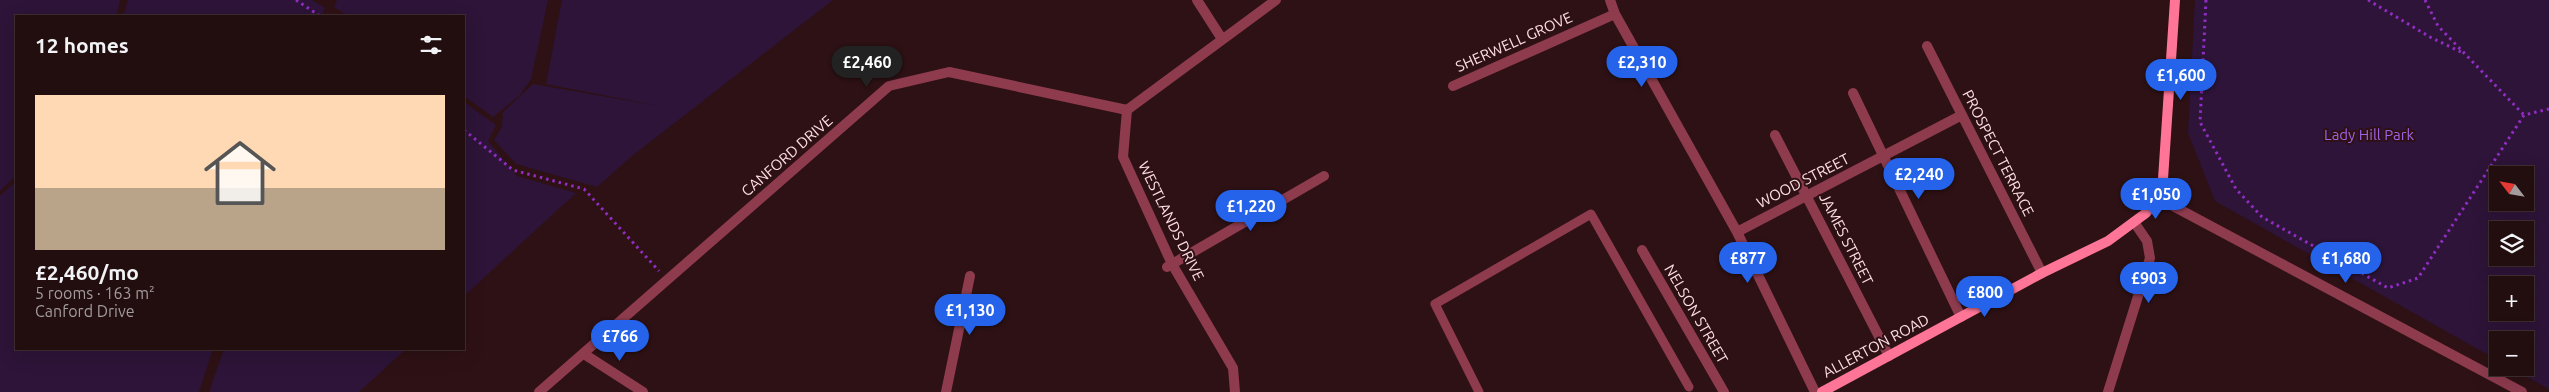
<!DOCTYPE html>
<html lang="en">
<head>
<meta charset="utf-8">
<style>
  :root { --surface:#220d0f; --page:#2e1b1d; --text:#f1f3f6; --muted:#a29c9e; --line:#3f2d2f; --accent:#2563eb }
  body { margin:0; font-family:Ubuntu,sans-serif; background:var(--page); color:var(--text); height:100vh; display:flex; flex-direction:column; font-size:19px; white-space:nowrap }
  * { box-sizing:border-box; margin:0 }
  p { font-size:16px; color:var(--muted) }
  .icon { flex:none; width:28px; height:28px; fill:none; stroke:currentColor; stroke-width:2; stroke-linecap:round; stroke-linejoin:round }
  .map { position:relative; flex:1; overflow:hidden }
  .sheet { position:absolute; left:15px; top:15px; width:450px; height:335px; display:flex; flex-direction:column; background:var(--surface); border-radius:0px; box-shadow:0 5px 20px #0002,0 0 0 1px var(--line) }
  .sheet>* { flex:none }
  .needle { width:32px; rotate:301deg }
  .buttons { position:absolute; left:2489px; top:166px; display:grid; gap:10px }
  .buttons a { display:grid; place-items:center; width:45px; height:45px; border-radius:0px; background:var(--surface); box-shadow:0 5px 20px #0002,0 0 0 1px var(--line); font-size:25px }
  .price { position:absolute; translate:-50% -42px; padding:0 11px; border-radius:18px; background:var(--accent); color:#fff; font-size:16px; line-height:32px; filter:drop-shadow(0 1px 2px #0008) }
  .price::after { content:''; position:absolute; left:50%; top:30px; width:15px; height:11px; margin-left:-8px; background:inherit; clip-path:polygon(0 0,100% 0,50% 100%) }
  .price.on { background:#222; color:#fff }
  ul { padding:0; list-style:none }
  li { display:grid; align-content:center; gap:10px; height:265px; padding:0 20px }
  li+li { border-top:1px solid var(--line) }
  li span { display:grid; place-items:center; height:155px; border-radius:0px; color:#555 }
  li>.icon { margin-inline-start:auto }
  span .icon { width:90px; height:90px; fill:#fffc; stroke-width:1 }
  li b { font-size:21px }
  h2 { display:flex; justify-content:space-between; align-items:center; height:60px; padding:0 20px; font-size:21px }
  .map>svg:first-child { display:block }
  .green { fill:#2d1438; fill-rule:evenodd }
  .lines { fill:none; stroke-linecap:round; stroke-linejoin:round }
  .path { stroke:#912dc4; stroke-width:3; stroke-dasharray:2.5 4; stroke-linecap:butt }
  .lane { stroke:#8e3b4e; stroke-width:9 }
  .street { stroke:#8e3b4e; stroke-width:10 }
  .secondary { stroke:#ff7597; stroke-width:10 }
  .labels { text-anchor:middle; stroke-width:4; stroke-linejoin:round; paint-order:stroke }
  .street-label { font-size:15px; fill:#ffdee3; stroke:#2e1114 }
  .park-label { font-size:15px; fill:#a163e5; stroke:#2e1114 }
</style>
</head>
<body>
<div class="map">
<svg width="2549" height="392" viewBox="0 0 2549 392">
  <rect width="100%" height="100%" fill="#2e1114"/>
  <path class="green" d="M0 0H120L117 16H16V176L0 191Z
    M128 0H312L325 8 322 16H123Z
    M337 0H548L531 79 520 95 493 117 464 96V16H348L334 7Z
    M562 0H833L632 156 597 187 516 164 494 140 502 127 503 112 533 84 659 106 546 84Z
    M2195 0H2549V389L2511 368H2525V340H2498L2497 360 2215 201 2188 133ZM2498 175H2525V202H2498ZM2498 230H2525V258H2498ZM2498 285H2525V312H2498Z
    M464 102 496 125 488 141 517 176 576 193 464 296Z
    M16 181V349H213L199 392H0V196Z
    M224 349H406L359 392H209Z"/>
  <g class="lines">
    <path class="path" d="M296 0 320 16
      M2206 0 2200 122 2236 189 2262 217 2388 288 2418 278 2524 115 2549 109
      M2368 0 2430 37 2463 53
      M2425 0 2438 26 2524 115
      M464 130 513 170 584 189 659 271"/>
    <path class="lane" d="M1479 392 1435 304 1591 214 1689 387"/>
    <path class="street" d="M1197 0 1222 39
      M1610 0 1615 14 1737 232 1815 392
      M1927 46 2042 273
      M1453 86 1615 14
      M1853 93 1961 317
      M1127 110 1123 157 1172 264 1233 368 1235 392
      M1775 135 1889 356
      M2158 198 2522 392
      M1737 232 1962 115
      M1642 250 1724 392
      M1167 267 1324 176
      M584 354 643 392
      M539 392 889 86 949 72 1127 110 1276 0
      M946 392 970 276
      M2108 392 2150 258 2147 241 2134 222"/>
    <path class="secondary" d="M1822 392 2042 273 2108 241 2146 213 2158 198 2163 179 2175 0"/>
  </g>
  <g class="labels">
    <g class="street-label">
      <text transform="translate(1514 42) rotate(-24)" y="5">SHERWELL GROVE</text>
      <text transform="translate(1998 153) rotate(63)" y="5">PROSPECT TERRACE</text>
      <text transform="translate(787 156) rotate(-41)" y="5">CANFORD DRIVE</text>
      <text transform="translate(1803 181) rotate(-27)" y="5">WOOD STREET</text>
      <text transform="translate(1171 221) rotate(64)" y="5">WESTLANDS DRIVE</text>
      <text transform="translate(1846 239) rotate(63)" y="5">JAMES STREET</text>
      <text transform="translate(1696 314) rotate(60)" y="5">NELSON STREET</text>
      <text transform="translate(1876 346) rotate(-28)" y="5">ALLERTON ROAD</text>
    </g>
    <g class="park-label">
      <text x="2369" y="140">Lady Hill Park</text>
    </g>
  </g>
</svg>
<div class="buttons">
<a><svg class="needle" viewBox="-14 -14 28 28"><path d="M0-13l5 13h-10z" fill="#e53935"/><path d="M0 13l5-13h-10z" fill="#a29c9e"/></svg></a>
<a><svg class="icon" aria-label="layers" viewBox="0 0 24 24"><path d="M12 4l9 5-9 5-9-5zM3 14l9 5 9-5"/></svg></a>
<a>+</a>
<a>−</a>
</div>
<b class="price on" style="left:867px;top:88px">£2,460</b>
<b class="price" style="left:1642px;top:88px">£2,310</b>
<b class="price" style="left:2181px;top:101px">£1,600</b>
<b class="price" style="left:1919px;top:200px">£2,240</b>
<b class="price" style="left:2156px;top:220px">£1,050</b>
<b class="price" style="left:1251px;top:232px">£1,220</b>
<b class="price" style="left:1748px;top:284px">£877</b>
<b class="price" style="left:2346px;top:284px">£1,680</b>
<b class="price" style="left:2149px;top:304px">£903</b>
<b class="price" style="left:1985px;top:318px">£800</b>
<b class="price" style="left:970px;top:336px">£1,130</b>
<b class="price" style="left:620px;top:362px">£766</b>
<section class="sheet">
<h2>12 homes<svg class="icon" aria-label="filters" viewBox="0 0 24 24"><path d="M4 7h16M4 17h16"/><circle cx="9" cy="7" r="2"/><circle cx="15" cy="17" r="2"/></svg></h2>
<ul>
<li><span style="background:linear-gradient(#ffd9b3 60%,#b9a48a 0)"><svg class="icon" aria-label="home" viewBox="0 0 24 24"><path d="M3 11l9-7 9 7M6 9v11h12V9"/></svg></span><div><b>£2,460/mo</b><p>5 rooms · 163 m²</p><p>Canford Drive</p></div></li>
</ul>
</section>
</div>
</body>
</html>
